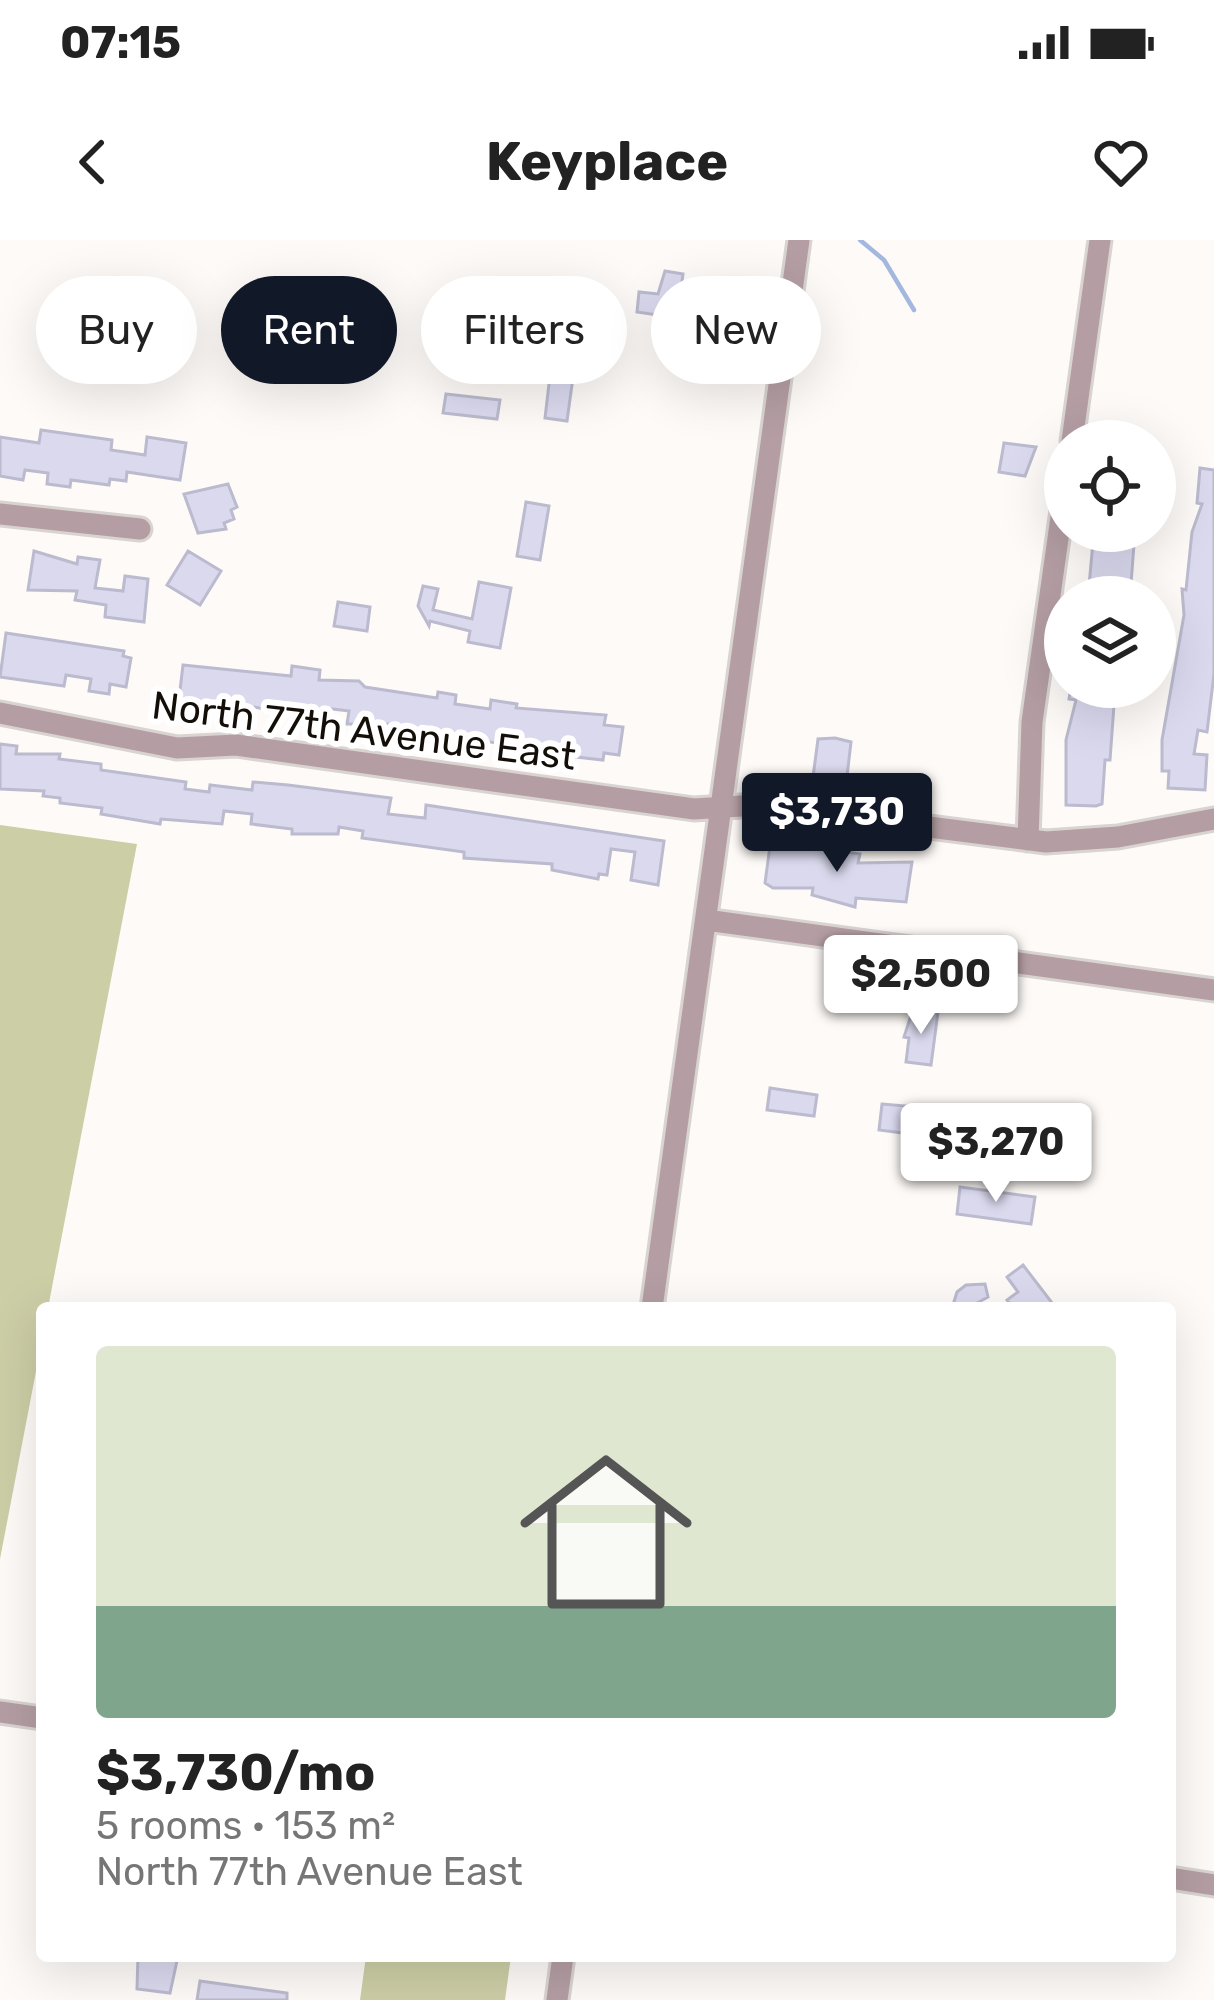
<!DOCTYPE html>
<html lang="en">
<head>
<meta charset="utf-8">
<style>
  :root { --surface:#fff; --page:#f6f6f6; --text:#222; --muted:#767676; --accent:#111827 }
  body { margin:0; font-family:Rubik,sans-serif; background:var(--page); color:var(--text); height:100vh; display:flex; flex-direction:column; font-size:45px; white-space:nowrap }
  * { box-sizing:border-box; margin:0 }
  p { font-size:39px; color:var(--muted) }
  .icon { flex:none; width:66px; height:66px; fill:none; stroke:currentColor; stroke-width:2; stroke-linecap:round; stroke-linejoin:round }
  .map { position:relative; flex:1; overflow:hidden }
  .drawer { position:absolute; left:36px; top:1062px; width:1140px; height:660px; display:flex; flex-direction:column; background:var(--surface); border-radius:12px; box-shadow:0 12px 48px #0002 }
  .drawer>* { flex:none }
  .hud { position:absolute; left:36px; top:36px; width:1143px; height:108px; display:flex; gap:24px }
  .tools { position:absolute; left:1044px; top:180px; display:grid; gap:24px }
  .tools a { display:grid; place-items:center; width:132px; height:132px; border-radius:50%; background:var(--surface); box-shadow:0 12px 48px #0002; font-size:60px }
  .price { position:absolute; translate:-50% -102px; padding:0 27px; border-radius:12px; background:#fff; color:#222; font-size:39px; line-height:78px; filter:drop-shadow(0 3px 6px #0008) }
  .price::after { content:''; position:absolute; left:50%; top:72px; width:36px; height:27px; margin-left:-18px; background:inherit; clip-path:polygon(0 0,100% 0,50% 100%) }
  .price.selected { background:var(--accent); color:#fff }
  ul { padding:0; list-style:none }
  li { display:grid; align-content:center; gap:24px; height:636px; padding:0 60px }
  li span { display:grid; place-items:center; height:372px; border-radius:12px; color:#555 }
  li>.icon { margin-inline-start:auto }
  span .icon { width:216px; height:216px; fill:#fffc; stroke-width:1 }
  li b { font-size:51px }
  .chip { padding:0 42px; border-radius:54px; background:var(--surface); box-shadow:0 12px 48px #0002; font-size:42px; line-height:108px }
  .chip.selected { background:var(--accent); color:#fff }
  .status { display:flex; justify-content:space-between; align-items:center; height:84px; padding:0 60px; background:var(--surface); direction:ltr }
  .status svg { height:33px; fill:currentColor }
  header { display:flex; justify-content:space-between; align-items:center; height:156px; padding:0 60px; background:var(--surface); font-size:54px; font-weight:700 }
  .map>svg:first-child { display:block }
  .green { fill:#cccea6 }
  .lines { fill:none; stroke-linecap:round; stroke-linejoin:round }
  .stream { stroke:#a4b8df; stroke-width:4.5 }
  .building { fill:#dad9ee; stroke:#bbbace; stroke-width:3 }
  .minor-casing { stroke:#d9d4d1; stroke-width:27 }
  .minor { stroke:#b49ea4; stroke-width:21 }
  .labels { text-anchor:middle; stroke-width:12; stroke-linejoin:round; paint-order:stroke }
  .street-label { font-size:39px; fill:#140e09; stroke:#fff }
</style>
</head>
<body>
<div class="status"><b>07:15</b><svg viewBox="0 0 49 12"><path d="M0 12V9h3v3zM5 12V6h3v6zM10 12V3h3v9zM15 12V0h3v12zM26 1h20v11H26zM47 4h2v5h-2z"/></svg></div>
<header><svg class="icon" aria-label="back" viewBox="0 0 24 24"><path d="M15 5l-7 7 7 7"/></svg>Keyplace<svg class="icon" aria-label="heart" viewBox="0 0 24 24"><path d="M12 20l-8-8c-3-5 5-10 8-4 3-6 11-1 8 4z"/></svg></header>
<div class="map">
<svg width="1214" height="1760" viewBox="0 0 1214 1760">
  <rect width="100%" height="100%" fill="#fefaf7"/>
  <path class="green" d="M0 585 137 604 48 1068H42V1100L0 1319Z
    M366 1716H511L505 1760H360Z"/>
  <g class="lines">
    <path class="stream" d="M860 0 884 20 914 70"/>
  </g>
  <path class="building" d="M665 31 683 34 675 93 656 90 658 75 637 72 639 52 658 54Z
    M551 127 574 130 567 181 545 178Z
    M446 154 500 160 497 179 443 173Z
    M41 190 112 200 111 210 145 215 147 197 186 203 180 240 127 232 126 241 110 239 109 245 71 240 70 247 47 244 48 233 25 230 23 240 0 236V197L39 203Z
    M1004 203 1036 207 1025 236 999 232Z
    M1200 228 1214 230V434L1207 492 1198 490 1194 514 1207 515 1205 550 1168 548 1169 531H1162V500L1184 375 1182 349 1186 350 1192 292 1202 264 1197 263Z
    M228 244 237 267 231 270 234 279 224 283 226 289 198 293 184 254Z
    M526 262 549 266 540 320 517 316Z
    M1094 291H1135L1130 357H1088Z
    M34 311 77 324 78 317 100 320 95 348 123 351 125 336 148 339 144 382 105 377 106 365 75 360 77 351 28 350Z
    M188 311 221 331 200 365 167 345Z
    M479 342 511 348 500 408 468 402 470 391 430 381 429 386 418 366 423 346 438 349 433 370 472 379Z
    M338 362 370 367 367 391 334 386Z
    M6 393 124 411 123 416 131 418 126 447 110 444 109 454 89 451 91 439 66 435 64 446 0 437Z
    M183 425 291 436 292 426 320 430 319 440 359 441 365 447 437 458 438 452 456 455 455 464 490 469 491 460 517 464 516 468 606 475 604 485 623 487 619 515 604 513 603 520 549 514 452 494 451 500 396 491 397 484H347L349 471 324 468 322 480 254 467H178Z
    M1071 447 1115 451 1110 520H1105L1102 564 1096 566 1066 565V500L1076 460 1069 459Z
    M835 498 851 502 846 545 813 537 818 499Z
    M0 504 17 506 16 514H60L59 519 101 524V530L186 542 185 549 209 552 210 545 252 550 253 542 288 545 391 558 388 574 425 578 426 565 664 601 658 645 631 640 635 612 611 609 607 635 599 634 598 639 552 630V624L464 618V612L362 598 363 591 339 587 338 594H292V589L251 584 252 574 224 571 222 584 161 579 160 584 101 574 102 568 60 563V558L43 556 44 551 0 549Z
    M782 603 860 614 858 623 912 622 906 662 856 658 855 667 812 655 813 648H773L765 643 770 606 781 608Z
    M913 769 938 772 931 825 906 822 909 798 904 797Z
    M770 848 817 855 814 876 767 870Z
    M882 864 906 866 903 893 879 890Z
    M960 947 1035 957 1031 984 957 974Z
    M1023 1025 1056 1068H1013L1007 1060 1018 1052 1007 1037Z
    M985 1044 988 1057 968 1068H952L957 1052 966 1045Z
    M138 1716H178L170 1753 137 1749Z
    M200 1741 287 1753V1760H197Z"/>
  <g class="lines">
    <defs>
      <path id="minor" d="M1072 201 1100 0
        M0 274 140 289
        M0 473 177 508 236 505 694 569 757 565 1046 602 1118 597 1214 579
        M1028 600 1032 482 1065 249
        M706 680 1214 750
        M652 1068 799 0
        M0 1472 42 1478
        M1170 1638 1214 1645
        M557 1760 563 1716"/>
    </defs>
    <use href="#minor" class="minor-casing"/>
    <use href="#minor" class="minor"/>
  </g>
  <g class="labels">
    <g class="street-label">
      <text transform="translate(364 490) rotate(7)" y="14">North 77th Avenue East</text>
    </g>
  </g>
</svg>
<div class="tools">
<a><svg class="icon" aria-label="locate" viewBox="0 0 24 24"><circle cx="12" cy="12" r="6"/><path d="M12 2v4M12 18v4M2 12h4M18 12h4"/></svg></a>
<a><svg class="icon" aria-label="layers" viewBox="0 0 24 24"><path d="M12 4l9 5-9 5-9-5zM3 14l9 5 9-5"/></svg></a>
</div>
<b class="price selected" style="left:837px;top:635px">$3,730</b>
<b class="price" style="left:921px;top:797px">$2,500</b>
<b class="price" style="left:996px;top:965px">$3,270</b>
<div class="hud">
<a class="chip">Buy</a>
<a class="chip selected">Rent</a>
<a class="chip">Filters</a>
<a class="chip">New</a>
</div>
<section class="drawer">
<ul>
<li><span style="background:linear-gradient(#dfe7d0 70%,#7fa58c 0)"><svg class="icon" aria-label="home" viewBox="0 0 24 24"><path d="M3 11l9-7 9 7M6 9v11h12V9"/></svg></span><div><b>$3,730/mo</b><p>5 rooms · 153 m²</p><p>North 77th Avenue East</p></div></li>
</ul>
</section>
</div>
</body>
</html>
